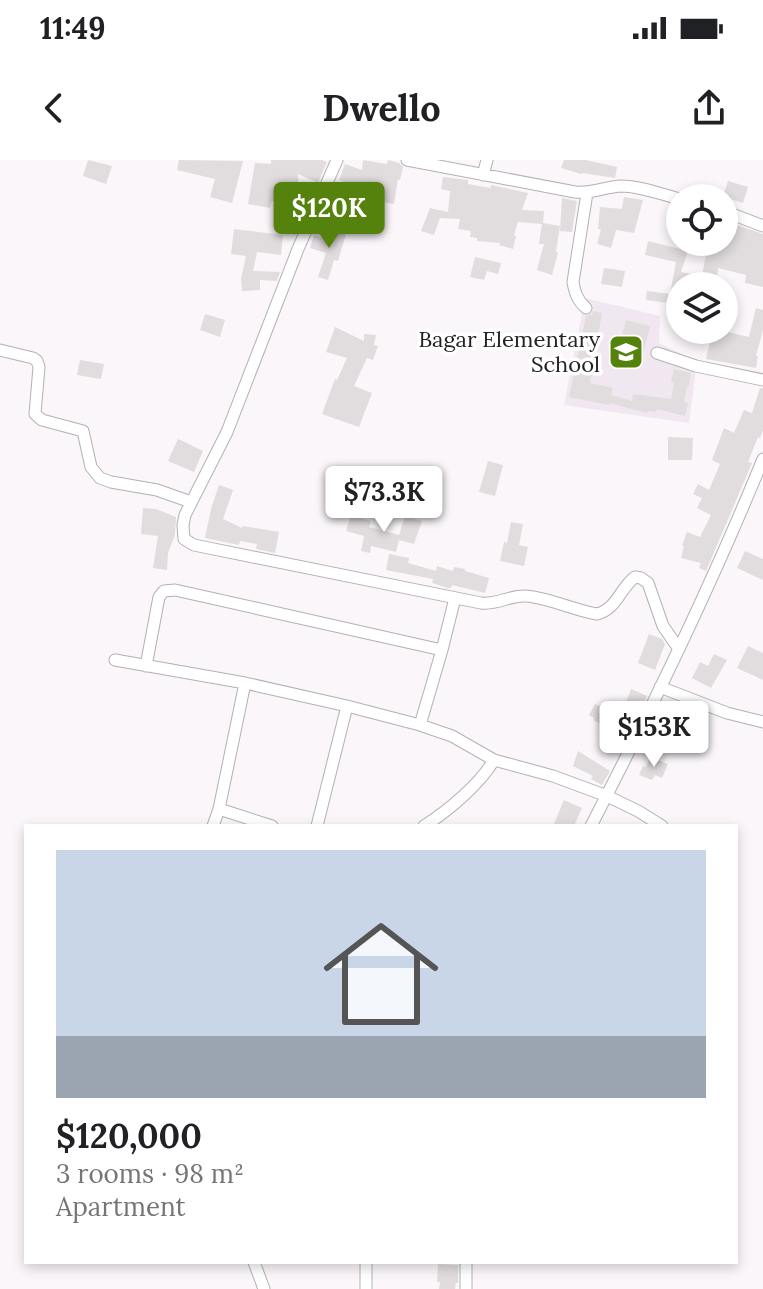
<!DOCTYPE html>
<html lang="en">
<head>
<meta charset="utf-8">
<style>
  :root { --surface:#fff; --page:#f6f6f6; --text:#202124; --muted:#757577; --line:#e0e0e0; --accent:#55820c }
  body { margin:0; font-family:Lora,serif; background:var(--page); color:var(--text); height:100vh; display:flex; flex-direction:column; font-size:30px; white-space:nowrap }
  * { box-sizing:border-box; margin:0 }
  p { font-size:26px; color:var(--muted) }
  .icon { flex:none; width:44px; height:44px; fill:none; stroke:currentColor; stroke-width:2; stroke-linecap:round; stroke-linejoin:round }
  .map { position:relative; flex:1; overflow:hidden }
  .side { position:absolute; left:24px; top:664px; width:714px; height:440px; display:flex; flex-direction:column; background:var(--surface); border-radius:0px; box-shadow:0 4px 12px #0003 }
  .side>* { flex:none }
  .controls { position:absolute; left:666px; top:24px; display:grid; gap:16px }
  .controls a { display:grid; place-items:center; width:72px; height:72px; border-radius:50%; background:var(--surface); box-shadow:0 4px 12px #0003; font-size:40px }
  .price { position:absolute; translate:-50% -68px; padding:0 18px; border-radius:8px; background:#fff; color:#222; font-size:26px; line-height:52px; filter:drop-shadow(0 2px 4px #0008) }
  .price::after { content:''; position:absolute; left:50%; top:48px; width:24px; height:18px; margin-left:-12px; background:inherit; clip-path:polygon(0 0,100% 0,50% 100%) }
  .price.current { background:var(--accent); color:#fff }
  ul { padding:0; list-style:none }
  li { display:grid; align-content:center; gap:16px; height:424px; padding:0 32px }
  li+li { border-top:2px solid var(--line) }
  li span { display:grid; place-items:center; height:248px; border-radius:0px; color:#555 }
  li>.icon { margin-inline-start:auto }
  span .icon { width:144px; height:144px; fill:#fffc; stroke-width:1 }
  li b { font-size:34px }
  .status { display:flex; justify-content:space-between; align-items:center; height:56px; padding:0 40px; background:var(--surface); direction:ltr }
  .status svg { height:22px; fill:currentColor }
  header { display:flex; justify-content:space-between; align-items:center; height:104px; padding:0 32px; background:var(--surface); font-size:36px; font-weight:800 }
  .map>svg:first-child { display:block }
  .built { fill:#f0e7f1 }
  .building { fill:#e1dcdd }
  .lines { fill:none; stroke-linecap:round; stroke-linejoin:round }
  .minor-casing { stroke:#b3b0b4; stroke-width:13 }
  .minor { stroke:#fff; stroke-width:11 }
  .labels { text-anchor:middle; stroke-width:7; stroke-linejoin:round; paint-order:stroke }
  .poi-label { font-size:22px; fill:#232123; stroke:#fff; text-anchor:end }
</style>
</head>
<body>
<div class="status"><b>11:49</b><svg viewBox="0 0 49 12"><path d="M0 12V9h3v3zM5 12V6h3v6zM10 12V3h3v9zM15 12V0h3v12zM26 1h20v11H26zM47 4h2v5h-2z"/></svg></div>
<header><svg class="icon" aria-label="back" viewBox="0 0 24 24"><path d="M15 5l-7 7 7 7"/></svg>Dwello<svg class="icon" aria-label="share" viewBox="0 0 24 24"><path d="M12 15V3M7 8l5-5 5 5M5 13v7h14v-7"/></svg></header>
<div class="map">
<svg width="763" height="1129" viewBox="0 0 763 1129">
  <rect width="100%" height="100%" fill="#faf6fa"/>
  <path class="built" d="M585 138 660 156 659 183 697 201 689 263 564 245Z"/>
  <path class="building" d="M88 0 112 6 106 24 83 16Z
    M179 0 243 1 232 43 210 37 215 19 177 10Z
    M271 0H321L327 2 318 23 298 14 299 32 311 38 305 51 296 46V48L272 41 270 48 248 44 255 3 271 4Z
    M363 0 387 4 388 0 399 3 403 7 400 20 398 19 394 44 376 41 378 26 355 23 354 26 339 20 345 4 362 10Z
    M564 0H586L617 7 615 18 582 13 581 14 561 8Z
    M443 17 468 20V24L491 28V25L528 33 522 50 544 51 543 63 560 66 556 92 558 93 552 115 537 110 544 84H539L542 64 518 62 514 75 516 76 513 89 499 85 500 83 477 81V78L470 77 471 71 458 69 460 59 440 58 434 75 421 71 430 48 448 52 450 31 441 29Z
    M728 21 748 27 743 43 723 37Z
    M624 37 643 40 634 73 616 70 611 88 597 84 601 69H598L600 47 622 49Z
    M562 38 577 41 572 72 560 71Z
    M725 61 763 74V127L745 123 746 115 718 108 716 126H680V150L667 148 668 143 646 140 647 131 670 134 676 102 645 95 648 81 688 91 681 112 702 116 706 93 676 84V82H724Z
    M328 68 346 74 338 101 334 100 328 120 318 117 326 93 310 88 314 75 325 79Z
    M234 69 283 75 281 95 257 92 253 111 280 112 277 121 260 120V130L242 131 241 119 246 96 231 94Z
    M475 97 501 103 498 114 487 111 484 120 470 117Z
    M604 108 625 111 622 127 601 124Z
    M756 148 763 150V170L756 196H758L756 208 706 199 711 178 690 175V170H719L749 177Z
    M594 151 602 153 590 223 613 228 611 235 632 241 633 234 671 239 674 223 671 222 674 209 691 213 689 226H687L684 242 688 243 685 256 657 249 656 252 648 251 647 253 610 243 609 245 569 237 586 156 592 154Z
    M205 154 225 160 220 177 200 170Z
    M626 160 650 166 641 202 616 198Z
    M335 167 364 181V174L376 175 374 185 378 186 373 200 367 198 354 226 372 233 359 267 322 254 335 219 337 220 347 198 326 192Z
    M80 200 104 204 101 219 77 215Z
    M760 228H763V270L760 278 758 277 748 302 752 303 706 411 699 408 701 403 681 398 684 386H682L687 372 700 377 711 355 697 348 702 338 693 334 698 324 709 330 720 304 712 300 724 268 734 273 744 250 752 253Z
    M668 277 693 278 692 300H668Z
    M178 279 203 291 194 312 168 301Z
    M488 301 503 305 495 336 479 332Z
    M219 325 233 330 223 359 242 368 243 366 279 372 275 393 256 389 257 384 240 381 239 385 205 378 211 349Z
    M143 348 156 349 176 357 175 375 168 393 167 410 153 408 158 376 141 374Z
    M351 355 371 361 369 367 399 375 405 356 422 361 414 384 399 380 396 392 371 386 370 393 361 391 364 376 346 371Z
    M511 362 523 364 519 385 528 387 524 406 500 401 504 382 507 383Z
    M745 391 763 399V420L737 408Z
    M389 394 409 398 408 403 436 411 437 406 453 411 454 407 465 409V411L489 418 485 433 452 425 451 428H448L432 423 433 419 386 410Z
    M649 474 662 479 665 484 655 510 638 503Z
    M748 486 763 493V520L737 508Z
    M714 494 727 500 711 528 692 518 700 502 708 506Z
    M631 529 647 536 629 572 607 563 606 566 593 560 594 558 589 555 595 544 620 557Z
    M676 546 687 549 679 577 686 581 681 592 678 590 677 592 664 587 676 563 672 561Z
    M578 591 610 611 602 625 591 619 593 616 573 606Z
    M650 597 668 604 662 618 655 615 652 620 639 615 643 606 646 607Z
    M564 640 582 648 574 666H553Z
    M438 1104 458 1105V1123H456L455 1129H439L440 1122H437Z"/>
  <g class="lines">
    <defs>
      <path id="minor" d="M337 0 298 89 227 272 185 355 183 365 184 379 194 385 481 443C497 445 510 435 526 436 550 438 573 450 597 454 617 449 620 428 635 417L641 418 648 423 663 466 679 489
        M407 0 575 32C591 34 605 27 621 26 640 26 661 34 680 39
        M483 15 487 0
        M724 51 763 66
        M586 148C577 140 575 133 573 122L587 33
        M0 190 33 198 37 201 39 207 35 254 42 260 83 271 91 307 100 318 111 322 157 330 191 342
        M657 193 696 206 763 220
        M115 500 245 523 347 546 420 565 452 576 494 600 553 616 607 636 638 651 662 666
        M146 506 159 437 164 431 175 430 442 490
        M660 527 727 553 763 562
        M420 565 442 490 455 438
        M219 649 272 666
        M213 666 219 649 245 523
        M317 666 347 546
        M424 666C448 651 480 624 494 600
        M591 666C653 546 712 424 763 299
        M254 1102 264 1129
        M366 1102V1129
        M466 1102V1129"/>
    </defs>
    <use href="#minor" class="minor-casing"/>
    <use href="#minor" class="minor"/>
  </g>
  <defs>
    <symbol id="school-square" viewBox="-11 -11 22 22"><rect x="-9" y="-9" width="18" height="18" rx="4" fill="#55820c" stroke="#fff"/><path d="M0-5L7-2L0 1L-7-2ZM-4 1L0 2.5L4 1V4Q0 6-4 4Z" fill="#fff"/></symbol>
  </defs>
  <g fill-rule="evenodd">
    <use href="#school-square" x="606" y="172" width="40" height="40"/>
  </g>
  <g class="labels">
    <g class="poi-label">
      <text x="600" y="187">Bagar Elementary<tspan x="600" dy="25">School</tspan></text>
    </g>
  </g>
</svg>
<div class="controls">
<a><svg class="icon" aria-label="locate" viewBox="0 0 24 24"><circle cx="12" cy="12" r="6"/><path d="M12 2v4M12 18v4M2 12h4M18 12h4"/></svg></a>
<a><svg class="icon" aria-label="layers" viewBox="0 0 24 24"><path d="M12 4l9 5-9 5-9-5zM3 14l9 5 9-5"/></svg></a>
</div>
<b class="price current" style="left:329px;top:90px">$120K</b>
<b class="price" style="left:384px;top:374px">$73.3K</b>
<b class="price" style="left:654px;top:609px">$153K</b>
<section class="side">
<ul>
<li><span style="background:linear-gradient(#c9d6e8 75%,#9aa5b1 0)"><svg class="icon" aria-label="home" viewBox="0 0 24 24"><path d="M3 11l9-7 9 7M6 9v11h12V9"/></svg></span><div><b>$120,000</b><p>3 rooms · 98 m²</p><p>Apartment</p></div></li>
</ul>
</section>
</div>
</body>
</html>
